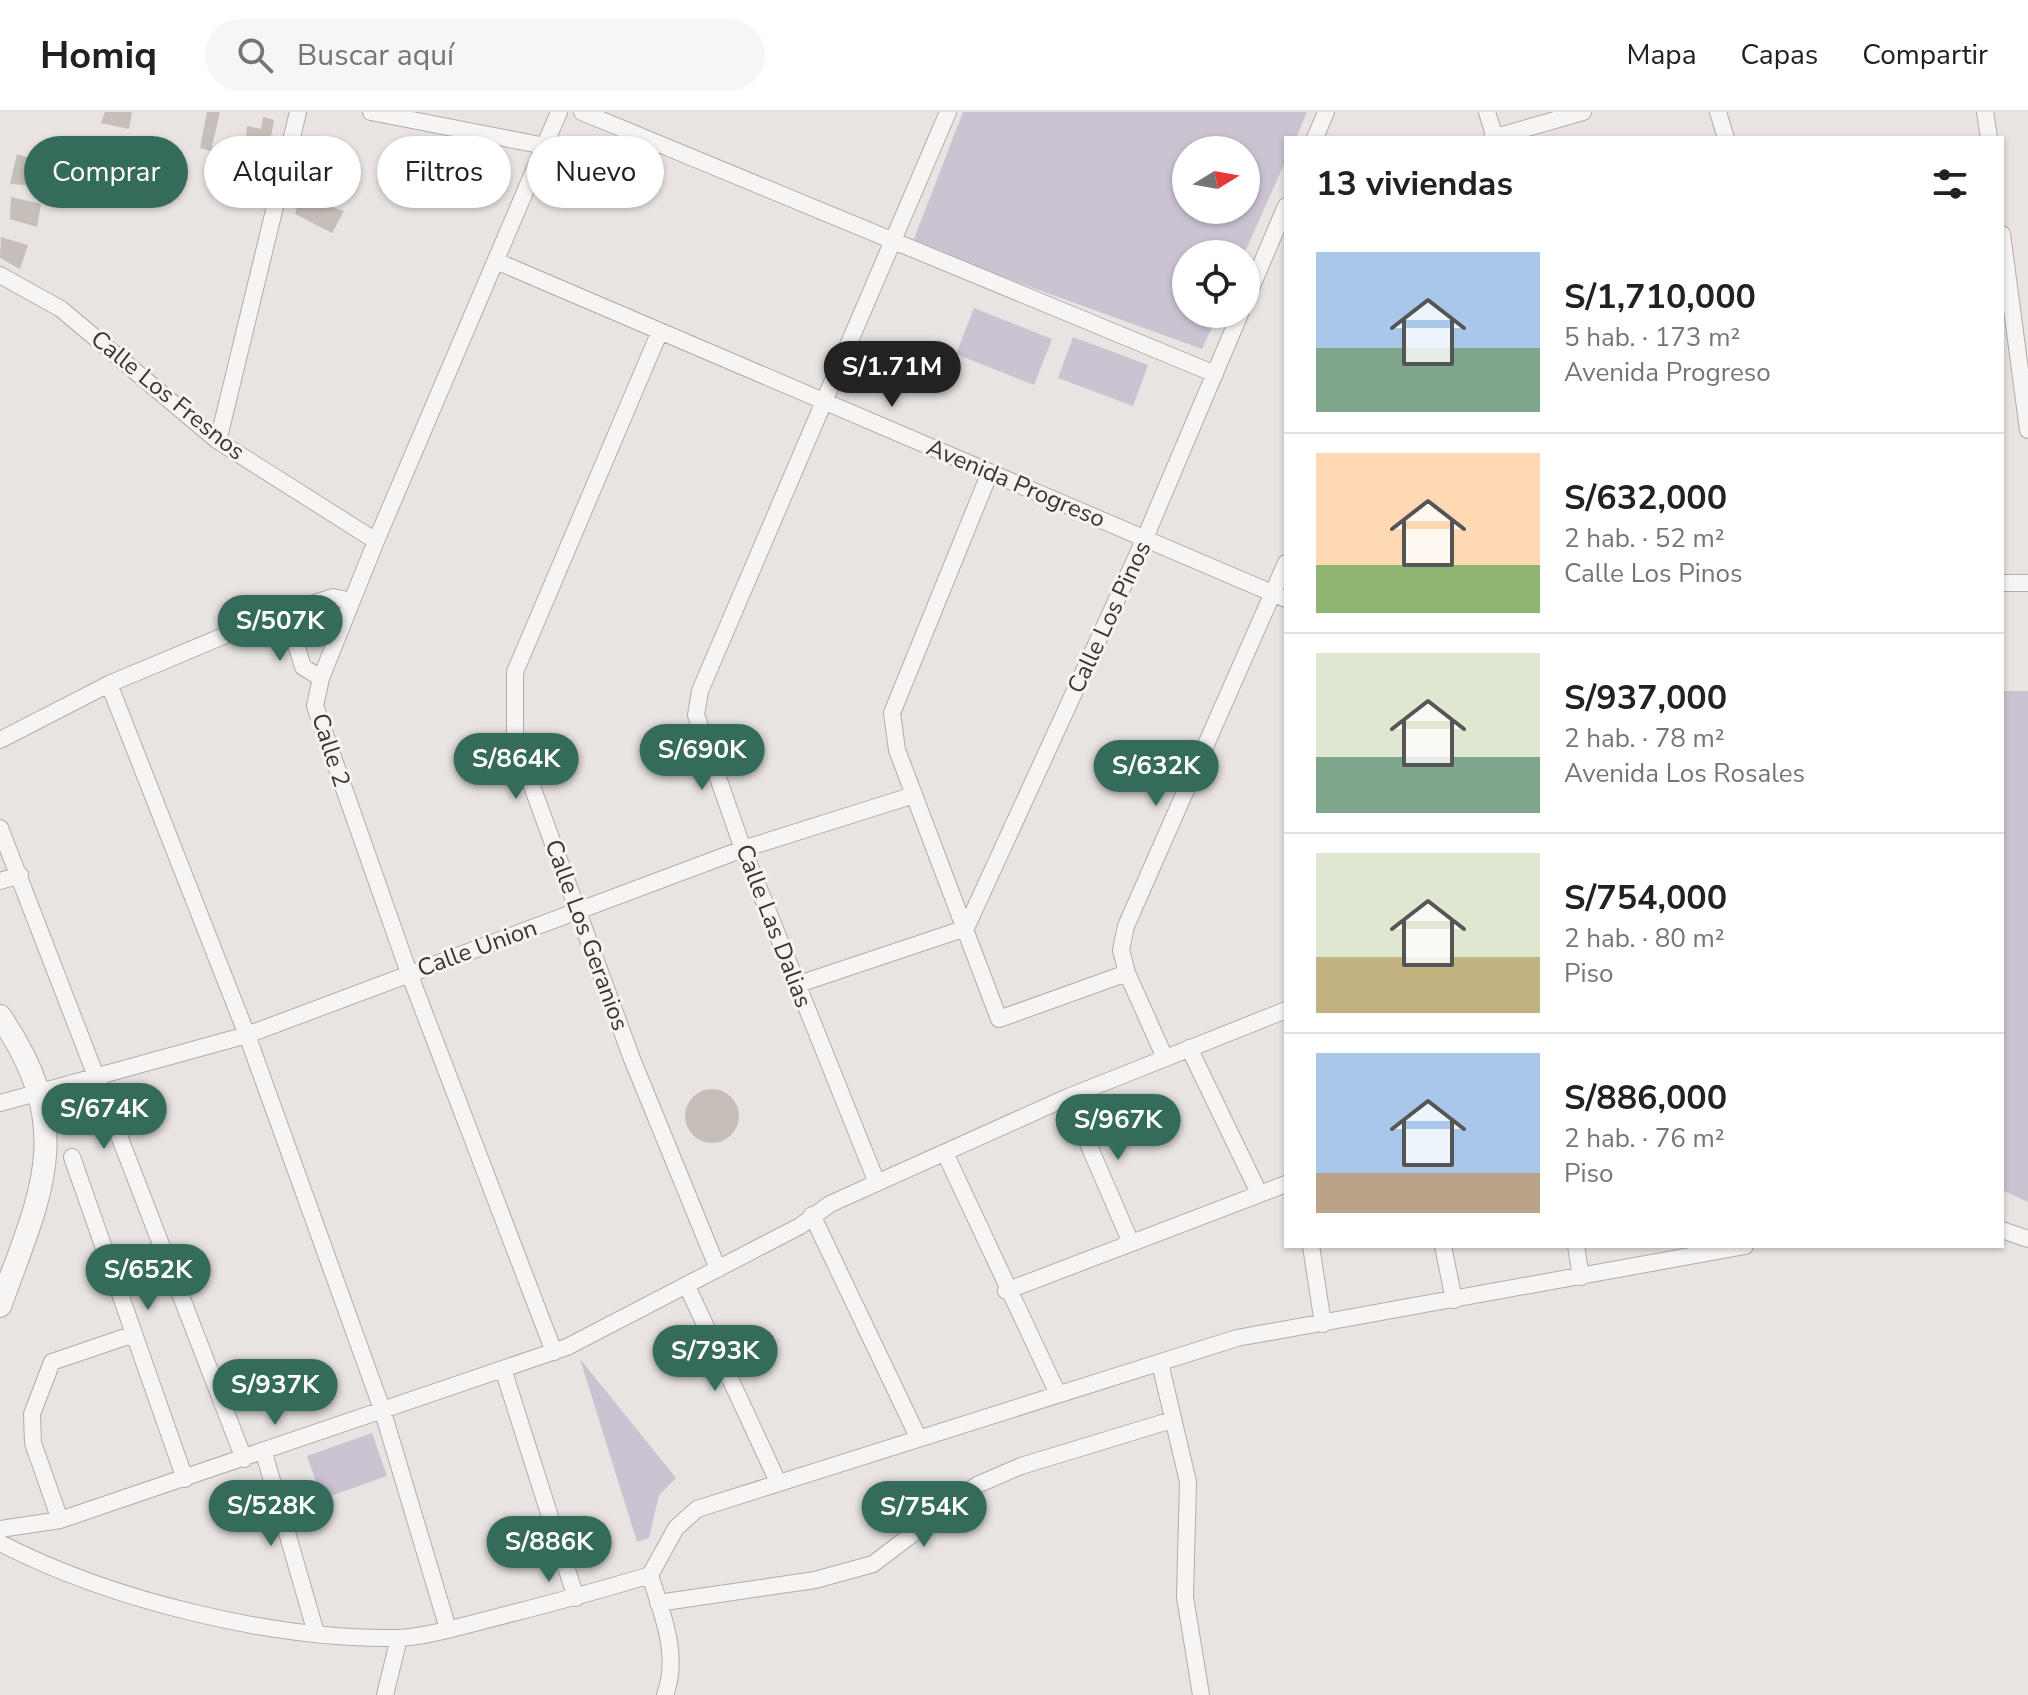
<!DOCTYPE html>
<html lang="es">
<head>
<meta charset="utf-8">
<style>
  :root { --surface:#fff; --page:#f6f6f6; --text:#202124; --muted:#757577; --line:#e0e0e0; --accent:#356b5b }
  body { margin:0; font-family:"Nunito Sans",sans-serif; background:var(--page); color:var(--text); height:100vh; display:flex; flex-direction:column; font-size:30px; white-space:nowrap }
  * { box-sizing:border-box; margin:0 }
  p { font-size:26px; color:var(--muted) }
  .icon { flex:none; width:44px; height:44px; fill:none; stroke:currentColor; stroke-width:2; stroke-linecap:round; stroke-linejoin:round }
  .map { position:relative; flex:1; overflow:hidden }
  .panel { position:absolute; left:1284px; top:24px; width:720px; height:1112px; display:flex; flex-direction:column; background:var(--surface); border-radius:0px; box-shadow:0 2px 6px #0004 }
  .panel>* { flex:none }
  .banner { position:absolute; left:24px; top:24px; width:760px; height:72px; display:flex; gap:16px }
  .needle { width:52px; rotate:79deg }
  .fabs { position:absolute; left:1172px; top:24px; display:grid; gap:16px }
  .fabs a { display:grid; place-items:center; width:88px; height:88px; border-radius:50%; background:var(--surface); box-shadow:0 2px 6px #0004; font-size:40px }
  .price { position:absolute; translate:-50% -68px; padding:0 18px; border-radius:28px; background:var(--accent); color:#fff; font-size:26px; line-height:52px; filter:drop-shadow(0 2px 4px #0008) }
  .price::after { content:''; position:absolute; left:50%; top:48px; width:24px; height:18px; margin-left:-12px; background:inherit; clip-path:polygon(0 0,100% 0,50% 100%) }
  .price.on { background:#222; color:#fff }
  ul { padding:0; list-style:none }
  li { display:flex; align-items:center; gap:24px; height:200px; padding:0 32px }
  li+li { border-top:2px solid var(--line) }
  li span { display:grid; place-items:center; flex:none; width:224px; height:160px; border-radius:0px; color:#555 }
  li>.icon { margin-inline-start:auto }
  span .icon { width:96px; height:96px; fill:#fffc; stroke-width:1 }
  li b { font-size:34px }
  h2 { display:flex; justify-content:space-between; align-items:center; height:96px; padding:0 32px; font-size:34px }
  .chip { padding:0 28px; border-radius:36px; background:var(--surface); box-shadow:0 2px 6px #0004; font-size:28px; line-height:72px }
  .chip.on { background:var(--accent); color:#fff }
  header { display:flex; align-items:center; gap:48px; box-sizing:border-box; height:112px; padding:0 40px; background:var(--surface); border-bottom:2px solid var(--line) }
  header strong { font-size:38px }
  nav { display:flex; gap:44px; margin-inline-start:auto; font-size:28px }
  .search { width:560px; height:72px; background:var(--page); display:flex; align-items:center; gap:20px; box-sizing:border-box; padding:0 28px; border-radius:44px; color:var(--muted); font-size:30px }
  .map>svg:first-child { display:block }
  .green { fill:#cbc3d2; fill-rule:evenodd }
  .building { fill:#c5beb9 }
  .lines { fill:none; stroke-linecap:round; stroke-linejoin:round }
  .minor-casing { stroke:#b3aca7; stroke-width:18 }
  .tertiary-casing { stroke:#b3aca7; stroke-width:24 }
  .minor { stroke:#f7f5f4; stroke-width:16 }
  .tertiary { stroke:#f7f5f4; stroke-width:22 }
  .labels { text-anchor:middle; stroke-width:6; stroke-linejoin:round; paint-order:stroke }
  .street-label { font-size:24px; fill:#3f342b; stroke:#f6f3f1 }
</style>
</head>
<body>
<header>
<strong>Homiq</strong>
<div class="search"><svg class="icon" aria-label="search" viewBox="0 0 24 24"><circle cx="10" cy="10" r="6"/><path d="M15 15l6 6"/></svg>Buscar aquí</div>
<nav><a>Mapa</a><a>Capas</a><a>Compartir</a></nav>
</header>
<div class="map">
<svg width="2028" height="1583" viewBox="0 0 2028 1583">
  <rect width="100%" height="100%" fill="#e9e4e1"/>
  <path class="green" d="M963 0H1307L1296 26H1286V48L1244 142H1186V202H1218L1202 237 912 132ZM1186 38H1246V98H1186Z
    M974 196 1052 227 1034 273 956 242Z
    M1073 225 1148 253 1133 294 1058 266Z
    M2002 579H2028V1090L2002 1078Z
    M580 1247 676 1366 659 1383 649 1426 637 1430Z
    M372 1321 387 1364 322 1387 307 1344Z"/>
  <path class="building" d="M105 0H132L129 17 101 11Z
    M207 0H220L211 39 200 36Z
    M263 5 274 8 269 36 246 27 247 14 261 17Z
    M17 42 45 51 37 74 10 72Z
    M300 84 344 99 332 121 295 102Z
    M11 85 41 92 37 115 10 107Z
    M1 125 28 133 20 157 0 146Z
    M685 1004a27 27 0 1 1 54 0a27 27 0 1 1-54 0Z"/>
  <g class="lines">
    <defs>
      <path id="minor" d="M371 0 545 34
        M582 0 1215 262
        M1487 0 1495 26
        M1718 0 1726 26
        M1985 0 1989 26
        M1315 26 1326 0
        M1492 26 1583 0
        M2002 122 2028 318
        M496 149 1286 487
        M0 163 61 197 218 329 376 429
        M1246 188 1286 94
        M660 219 515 560V628L632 947 718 1157
        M218 329 298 0
        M990 360 892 601 897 638 999 907 1127 861
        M2002 471H2028
        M286 500 303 555 321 566
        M109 572 247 923 382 1297 448 1517
        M0 628 109 572 264 507 333 485 352 489
        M0 716 244 1347
        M0 769 20 763
        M796 873 966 816 1145 426 1240 202
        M1189 936 1259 1081
        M1165 946 1127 861 1121 838 1126 814 1286 451
        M1068 985 1131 1131
        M0 991 247 923 743 737 914 683
        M945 1041 1058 1282
        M72 1045 185 1367
        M877 1071 743 737 696 603 700 579 948 0
        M812 1103 918 1325
        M2002 1118 2028 1127
        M1311 1134 1323 1212
        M1443 1134 1454 1188
        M1576 1134 1581 1165
        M687 1174 778 1370
        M1006 1179 1286 1072
        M554 1240 409 861 315 594 321 566 376 429 559 0
        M1160 1251 1188 1370 1185 1485 1201 1583
        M503 1257 576 1486
        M264 1341 316 1521
        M60 1408 33 1331 32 1302 52 1250 134 1222
        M0 1417 60 1408 567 1235 800 1114 830 1092 1068 985 1286 898
        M0 1431C111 1488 272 1528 397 1526 426 1525 458 1515 486 1508 541 1494 595 1480 650 1463L676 1416 697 1397 1237 1226 1745 1134
        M650 1463C662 1502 680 1543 665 1583
        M658 1491 815 1468 873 1452 977 1373 1021 1354 1172 1308
        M385 1583 399 1526"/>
      <path id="tertiary" d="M0 904C77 1017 42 1079 0 1194"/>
    </defs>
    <use href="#minor" class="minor-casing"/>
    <use href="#tertiary" class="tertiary-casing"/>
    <use href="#minor" class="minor"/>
    <use href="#tertiary" class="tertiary"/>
  </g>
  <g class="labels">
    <g class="street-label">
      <text transform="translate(168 283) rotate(39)" y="8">Calle Los Fresnos</text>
      <text transform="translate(1016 371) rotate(23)" y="8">Avenida Progreso</text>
      <text transform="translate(1109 505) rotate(-65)" y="8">Calle Los Pinos</text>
      <text transform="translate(331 638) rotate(72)" y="8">Calle 2</text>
      <text transform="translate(774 814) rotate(69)" y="8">Calle Las Dalias</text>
      <text transform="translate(587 823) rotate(70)" y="8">Calle Los Geranios</text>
      <text transform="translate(477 836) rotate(-20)" y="8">Calle Union</text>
    </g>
  </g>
</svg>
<div class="fabs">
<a><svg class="needle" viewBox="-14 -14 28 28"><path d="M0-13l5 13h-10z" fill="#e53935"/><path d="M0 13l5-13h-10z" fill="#757577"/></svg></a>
<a><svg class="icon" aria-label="locate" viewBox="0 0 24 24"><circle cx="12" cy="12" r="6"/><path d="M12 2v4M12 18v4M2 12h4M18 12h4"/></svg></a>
</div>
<b class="price on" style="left:892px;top:297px">S/1.71M</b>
<b class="price" style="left:280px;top:551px">S/507K</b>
<b class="price" style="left:702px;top:680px">S/690K</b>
<b class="price" style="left:516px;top:689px">S/864K</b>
<b class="price" style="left:1156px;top:696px">S/632K</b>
<b class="price" style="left:104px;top:1039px">S/674K</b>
<b class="price" style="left:1118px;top:1050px">S/967K</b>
<b class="price" style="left:148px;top:1200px">S/652K</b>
<b class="price" style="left:715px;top:1281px">S/793K</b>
<b class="price" style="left:275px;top:1315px">S/937K</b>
<b class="price" style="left:271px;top:1436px">S/528K</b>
<b class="price" style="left:924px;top:1437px">S/754K</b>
<b class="price" style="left:549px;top:1472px">S/886K</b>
<div class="banner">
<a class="chip on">Comprar</a>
<a class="chip">Alquilar</a>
<a class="chip">Filtros</a>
<a class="chip">Nuevo</a>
</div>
<section class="panel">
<h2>13 viviendas<svg class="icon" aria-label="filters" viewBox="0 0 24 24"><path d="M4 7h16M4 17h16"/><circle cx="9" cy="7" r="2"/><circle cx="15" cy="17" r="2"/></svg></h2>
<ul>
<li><span style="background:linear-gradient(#a9c7e8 60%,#7fa58c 0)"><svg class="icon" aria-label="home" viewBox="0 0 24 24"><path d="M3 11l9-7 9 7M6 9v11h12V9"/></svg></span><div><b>S/1,710,000</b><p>5 hab. · 173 m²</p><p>Avenida Progreso</p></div></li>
<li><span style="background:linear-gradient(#ffd9b3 70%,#8fb573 0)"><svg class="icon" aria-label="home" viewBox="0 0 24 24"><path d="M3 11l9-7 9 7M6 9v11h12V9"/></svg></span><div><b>S/632,000</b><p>2 hab. · 52 m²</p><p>Calle Los Pinos</p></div></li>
<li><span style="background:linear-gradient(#dfe7d0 65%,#7fa58c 0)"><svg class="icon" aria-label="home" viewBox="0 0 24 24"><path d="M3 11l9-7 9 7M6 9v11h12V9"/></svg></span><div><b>S/937,000</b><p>2 hab. · 78 m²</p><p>Avenida Los Rosales</p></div></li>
<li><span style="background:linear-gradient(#dfe7d0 65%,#c2b280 0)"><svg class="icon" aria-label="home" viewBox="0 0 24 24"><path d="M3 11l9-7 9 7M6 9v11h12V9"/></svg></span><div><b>S/754,000</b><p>2 hab. · 80 m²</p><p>Piso</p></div></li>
<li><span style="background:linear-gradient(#a9c7e8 75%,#b9a48a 0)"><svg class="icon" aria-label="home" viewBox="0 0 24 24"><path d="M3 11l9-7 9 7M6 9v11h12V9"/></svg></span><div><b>S/886,000</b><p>2 hab. · 76 m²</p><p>Piso</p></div></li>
</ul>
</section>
</div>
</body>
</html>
